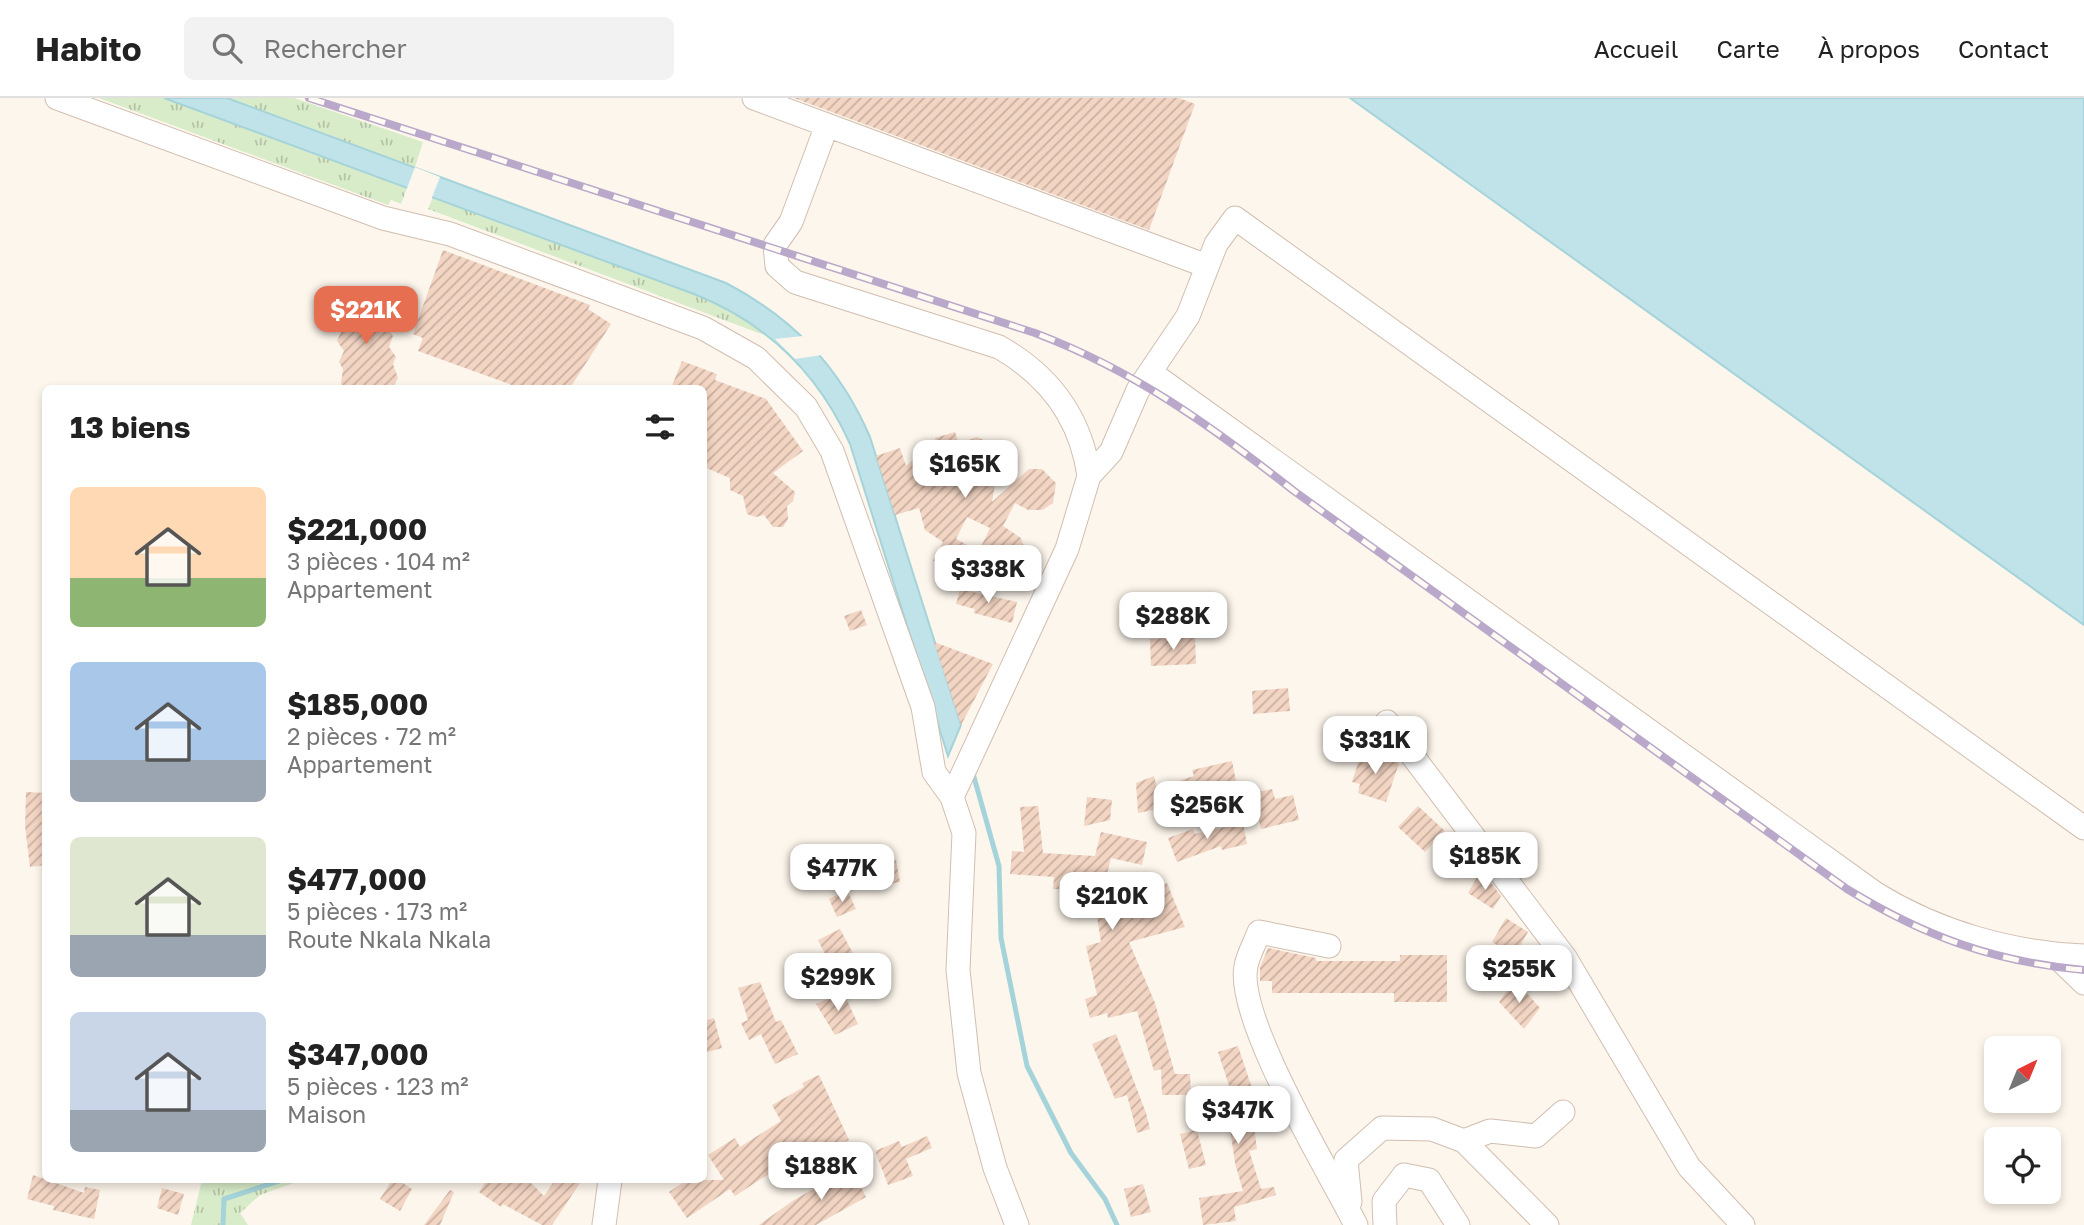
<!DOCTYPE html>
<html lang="fr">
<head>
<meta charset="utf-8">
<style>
  :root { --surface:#fff; --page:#f2f2f2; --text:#222; --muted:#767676; --line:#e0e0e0; --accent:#e76f51 }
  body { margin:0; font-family:"Golos Text",sans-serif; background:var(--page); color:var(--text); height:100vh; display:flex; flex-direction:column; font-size:26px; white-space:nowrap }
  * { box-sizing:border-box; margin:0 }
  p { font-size:23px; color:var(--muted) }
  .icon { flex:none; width:38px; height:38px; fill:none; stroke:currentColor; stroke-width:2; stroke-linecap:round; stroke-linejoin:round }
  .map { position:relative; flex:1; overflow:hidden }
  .drawer { position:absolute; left:42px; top:287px; width:665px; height:798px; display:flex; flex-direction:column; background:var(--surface); border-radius:10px; box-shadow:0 4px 10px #0003 }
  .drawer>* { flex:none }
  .needle { width:46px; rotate:43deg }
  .buttons { position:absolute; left:1984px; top:938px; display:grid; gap:14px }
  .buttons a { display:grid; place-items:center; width:77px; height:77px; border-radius:10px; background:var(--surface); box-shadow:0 4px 10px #0003; font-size:35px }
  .price { position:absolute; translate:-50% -60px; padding:0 16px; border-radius:14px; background:#fff; color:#222; font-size:23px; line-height:46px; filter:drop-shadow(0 2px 4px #0008) }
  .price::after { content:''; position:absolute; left:50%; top:42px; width:21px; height:16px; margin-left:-10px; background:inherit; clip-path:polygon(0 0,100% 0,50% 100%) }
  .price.on { background:var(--accent); color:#fff }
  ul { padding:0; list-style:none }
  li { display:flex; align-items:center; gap:21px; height:175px; padding:0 28px }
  li span { display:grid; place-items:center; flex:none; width:196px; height:140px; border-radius:10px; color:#555 }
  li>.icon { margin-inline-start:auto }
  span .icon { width:84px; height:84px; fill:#fffc; stroke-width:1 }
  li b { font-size:30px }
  h2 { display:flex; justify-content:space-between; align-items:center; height:84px; padding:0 28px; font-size:30px }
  header { display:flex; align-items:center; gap:42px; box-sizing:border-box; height:98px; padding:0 35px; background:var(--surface); border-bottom:2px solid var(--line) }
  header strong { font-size:33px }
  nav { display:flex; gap:38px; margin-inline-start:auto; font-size:24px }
  .search { width:490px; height:63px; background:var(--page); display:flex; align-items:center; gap:18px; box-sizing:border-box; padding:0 24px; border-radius:10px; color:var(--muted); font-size:26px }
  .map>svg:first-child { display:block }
  .grass { fill:url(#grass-tufts) }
  .water { fill:#bfe3e8; stroke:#a5d3da; stroke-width:2 }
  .pier { fill:#fdf6ec }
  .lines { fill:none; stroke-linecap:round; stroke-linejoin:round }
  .stream { stroke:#a5d3da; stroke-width:5 }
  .building { fill:url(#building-hatch); fill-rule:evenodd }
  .minor-casing { stroke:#d1beb0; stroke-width:25 }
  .minor { stroke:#fff; stroke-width:23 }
  .rail-casing { stroke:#b9a8c9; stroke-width:8 }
  .rail { stroke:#fffaf3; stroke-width:5; stroke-dasharray:16; stroke-linecap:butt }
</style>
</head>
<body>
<header>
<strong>Habito</strong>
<div class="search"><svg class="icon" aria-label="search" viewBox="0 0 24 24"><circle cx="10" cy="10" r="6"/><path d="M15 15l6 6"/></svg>Rechercher</div>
<nav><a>Accueil</a><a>Carte</a><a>À propos</a><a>Contact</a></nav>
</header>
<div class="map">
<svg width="2084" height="1127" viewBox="0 0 2084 1127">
  <defs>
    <pattern id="grass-tufts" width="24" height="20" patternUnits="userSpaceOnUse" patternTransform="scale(1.75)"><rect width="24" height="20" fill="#d8ecc9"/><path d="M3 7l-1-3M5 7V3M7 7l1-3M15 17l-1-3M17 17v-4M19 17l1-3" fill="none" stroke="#b4c2a5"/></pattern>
    <pattern id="building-hatch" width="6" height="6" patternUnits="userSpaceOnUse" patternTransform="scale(1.75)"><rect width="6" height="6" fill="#f3d5c3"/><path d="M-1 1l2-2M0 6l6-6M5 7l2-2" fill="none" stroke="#cab0a1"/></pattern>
  </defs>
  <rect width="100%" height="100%" fill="#fdf6ec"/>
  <path class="grass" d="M99 0H164L407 90 401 106 391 102 388 107Z
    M227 0H294L423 44 415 69Z
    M433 99 718 205 775 241 428 111Z
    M202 1082H302L260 1097 240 1115 248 1127H191Z"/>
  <path class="water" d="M164 0H227L726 185C793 220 840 269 870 339L961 627 948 658 850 346C818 274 767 225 694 196Z
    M1350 0H2084V527Z"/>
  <path class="pier" d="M415 69 440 79 431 102 406 93Z
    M803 238 822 257 795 261 775 241Z"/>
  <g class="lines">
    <path class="stream" d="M972 672 999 768 1001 840 1027 968 1071 1055 1105 1101 1117 1127
      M223 1127 224 1101 282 1082"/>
  </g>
  <path class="building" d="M794 0H1179L1195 6 1149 132Z
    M443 152 590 207 588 211 611 226 570 290H520L418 253 423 240 413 236Z
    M363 197 370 202 373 209 387 210 391 217 386 228 393 238 389 249 396 259 393 266 398 280 394 288 388 290H343L341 285 343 271 339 264 344 253 337 243 342 232 336 227 335 218 341 212 351 211 355 200Z
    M682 263 717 276 715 282 766 301 803 353 773 375 795 394 793 403 787 408 788 421 783 429H773L764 417 756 419 747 416 743 398 730 392V380L704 369V290H671Z
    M955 334 959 346 977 339 995 348 999 361 992 404 1029 371H1042L1056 385 1053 405 1042 412H1028L1015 405 1003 428 1021 440 1025 453 1021 465 1010 473H996L981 465 978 470 933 463 943 444 925 432 919 410 895 417 876 358 900 350 906 368 918 357 938 351 935 340ZM967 419 990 430 979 453 956 441Z
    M960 491 1017 504 1012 525 974 515 975 511 956 506Z
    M861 512 867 527 850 533 844 518Z
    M1195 539 1196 566 1151 568 1150 541Z
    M934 544 993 566 961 627 949 590Z
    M1288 590 1290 613 1253 616 1252 593Z
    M1362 653 1399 665 1386 704 1358 695 1360 686 1352 684Z
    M1232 663 1237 688 1192 698 1181 712 1177 706 1158 711 1155 703 1153 712 1138 715 1136 685 1154 678 1157 690 1194 678 1192 672Z
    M1272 691 1275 701 1293 697 1299 722 1261 731 1253 695Z
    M26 694 46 695V767L30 769 25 728Z
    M1087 699 1112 702 1110 722 1084 728Z
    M1038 708 1043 755 1095 758 1101 734 1147 744 1142 767 1111 760 1106 780 1111 809 1156 798 1153 791 1167 785 1185 829 1129 844 1155 905 1175 976H1190L1191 997H1162L1161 971 1154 973 1137 913 1108 920 1107 915 1090 920 1085 901 1097 897 1086 848 1101 844 1093 793 1053 791 1054 779 1010 776 1012 753 1024 754 1020 709Z
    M1418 708 1445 733 1425 754 1398 729Z
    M1243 725 1247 746 1222 752 1221 748 1177 764 1168 740 1193 731 1195 736Z
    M878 749 880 765 896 762 900 784 888 786 887 780 868 783 863 751Z
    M1479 776 1489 782 1501 798 1493 811 1468 795Z
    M847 792 856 811 837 819 829 801Z
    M1506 820 1528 834 1514 858 1492 844Z
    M840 831 858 865 835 876 818 842Z
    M1268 850 1316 860V863H1400V857H1447V904H1394V895H1272V883H1260V869Z
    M1515 882 1540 910 1524 931 1499 904Z
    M760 884 776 924 781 922 798 956 775 966 761 936 749 942 741 925 748 922 738 890Z
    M843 894 858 926 835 937 816 906Z
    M714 920 722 950 704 955V923Z
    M1116 936 1146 1015 1150 1031 1137 1035 1127 997 1115 1001 1092 946Z
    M1238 948 1257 1005 1251 1007 1257 1051 1250 1053 1248 1049 1261 1091 1274 1089 1276 1097 1234 1109 1236 1123 1203 1127 1199 1100 1243 1093 1235 1065 1229 1023 1240 1021 1218 954Z
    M819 977 849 1042 832 1050 830 1045 795 1064 797 1067 782 1076 778 1070 735 1098 730 1091 687 1120 669 1094 687 1082H724L708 1057 735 1040 740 1049 781 1023 772 1007 804 989 802 985Z
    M1197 1032 1206 1067 1189 1071 1180 1036Z
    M927 1038 932 1050 906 1061 913 1078 888 1087 875 1053 899 1043 902 1049Z
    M851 1070 866 1099 816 1127H759L794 1102Z
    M33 1077 84 1095 85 1089 100 1092 94 1121 53 1112 54 1108 27 1101Z
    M392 1082H398L412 1091 400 1113 380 1101Z
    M487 1082H528L544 1098 555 1082H582L552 1127H542L503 1106 501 1109 479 1094Z
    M1143 1086 1151 1114 1131 1119 1124 1091Z
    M162 1090 184 1096 178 1117 157 1110Z
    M450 1092 454 1094 440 1127H424Z"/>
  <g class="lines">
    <defs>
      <path id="minor" d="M57 0 383 120 450 136 703 230 756 260 806 309 832 353 923 609 934 674 952 699
        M754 0 1207 168
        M827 27 791 124 775 147 777 168 795 184 999 249C1050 278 1081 320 1089 378L1111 354 1138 292 1188 218 1216 146 1235 120 2084 730
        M1150 274 1876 796C1938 834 2011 855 2084 858
        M1387 624 1566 861 1689 1069 1743 1127
        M1329 848 1259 834C1255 845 1248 857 1246 868 1235 920 1330 1075 1356 1127
        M2054 856 2084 885
        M1464 1043 1490 1033 1536 1038 1563 1014
        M1350 1104 1346 1062 1382 1030 1432 1031 1464 1043 1547 1127
        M604 1127 610 1082
        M1017 1127 995 1070 969 975 958 872 964 735 952 699 1067 451 1089 378
        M1385 1127 1384 1103 1404 1077 1429 1082 1458 1127"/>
    </defs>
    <use href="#minor" class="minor-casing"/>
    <use href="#minor" class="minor"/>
    <defs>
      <path id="rail" d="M309 0 1035 235C1135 273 1210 327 1294 393L1847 791C1924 838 1994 864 2084 872"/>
    </defs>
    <use href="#rail" class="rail-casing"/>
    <use href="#rail" class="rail"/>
  </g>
</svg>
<div class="buttons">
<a><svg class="needle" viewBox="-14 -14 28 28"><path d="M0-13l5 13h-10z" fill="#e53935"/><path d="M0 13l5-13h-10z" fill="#767676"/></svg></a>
<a><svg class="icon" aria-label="locate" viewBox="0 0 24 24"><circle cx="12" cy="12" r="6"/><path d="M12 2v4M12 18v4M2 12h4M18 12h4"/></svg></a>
</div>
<b class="price on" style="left:366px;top:248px">$221K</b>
<b class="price" style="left:965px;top:402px">$165K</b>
<b class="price" style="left:988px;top:507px">$338K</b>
<b class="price" style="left:1173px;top:554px">$288K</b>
<b class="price" style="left:1375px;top:678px">$331K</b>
<b class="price" style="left:1207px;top:743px">$256K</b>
<b class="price" style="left:1485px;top:794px">$185K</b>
<b class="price" style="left:842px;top:806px">$477K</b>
<b class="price" style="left:1112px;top:834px">$210K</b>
<b class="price" style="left:1519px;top:907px">$255K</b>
<b class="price" style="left:838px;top:915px">$299K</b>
<b class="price" style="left:1238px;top:1048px">$347K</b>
<b class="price" style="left:821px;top:1104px">$188K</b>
<section class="drawer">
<h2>13 biens<svg class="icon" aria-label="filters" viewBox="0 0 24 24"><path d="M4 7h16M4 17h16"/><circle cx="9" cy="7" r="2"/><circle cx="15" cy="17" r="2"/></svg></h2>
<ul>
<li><span style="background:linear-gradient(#ffd9b3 65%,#8fb573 0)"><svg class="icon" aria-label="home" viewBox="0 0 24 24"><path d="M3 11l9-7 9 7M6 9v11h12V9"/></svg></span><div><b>$221,000</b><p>3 pièces · 104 m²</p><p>Appartement</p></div></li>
<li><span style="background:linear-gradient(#a9c7e8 70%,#9aa5b1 0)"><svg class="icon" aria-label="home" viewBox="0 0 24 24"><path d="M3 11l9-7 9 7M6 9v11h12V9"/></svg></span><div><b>$185,000</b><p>2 pièces · 72 m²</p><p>Appartement</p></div></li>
<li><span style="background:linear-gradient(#dfe7d0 70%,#9aa5b1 0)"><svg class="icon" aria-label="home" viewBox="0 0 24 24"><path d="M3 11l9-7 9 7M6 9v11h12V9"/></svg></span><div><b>$477,000</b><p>5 pièces · 173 m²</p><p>Route Nkala Nkala</p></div></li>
<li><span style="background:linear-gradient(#c9d6e8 70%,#9aa5b1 0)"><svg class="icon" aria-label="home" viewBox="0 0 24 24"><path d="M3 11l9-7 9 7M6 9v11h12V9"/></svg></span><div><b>$347,000</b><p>5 pièces · 123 m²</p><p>Maison</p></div></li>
</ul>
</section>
</div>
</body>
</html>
